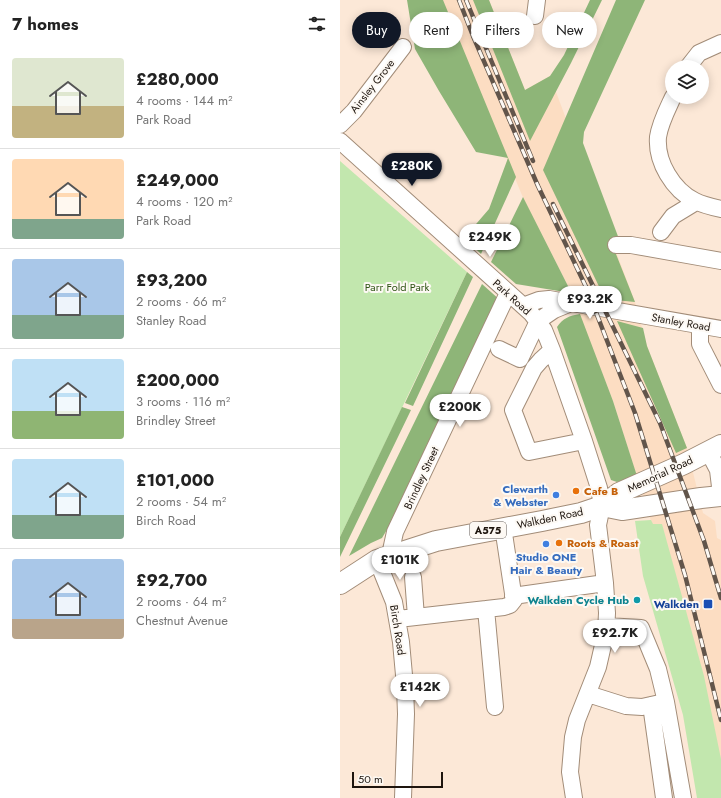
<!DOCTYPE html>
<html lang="en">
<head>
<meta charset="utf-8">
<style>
  :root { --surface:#fff; --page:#f2f2f2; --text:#222; --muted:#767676; --line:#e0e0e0; --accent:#111827 }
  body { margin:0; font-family:Jost,sans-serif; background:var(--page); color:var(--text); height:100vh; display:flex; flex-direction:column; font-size:15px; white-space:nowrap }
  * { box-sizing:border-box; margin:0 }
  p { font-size:13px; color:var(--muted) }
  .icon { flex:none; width:22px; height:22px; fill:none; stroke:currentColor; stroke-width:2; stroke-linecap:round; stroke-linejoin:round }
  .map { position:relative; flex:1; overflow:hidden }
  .sheet { display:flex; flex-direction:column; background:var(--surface); width:340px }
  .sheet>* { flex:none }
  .banner { position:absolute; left:12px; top:12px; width:309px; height:36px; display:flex; gap:8px }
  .fabs { position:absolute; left:325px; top:60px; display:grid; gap:8px }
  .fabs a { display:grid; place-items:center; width:44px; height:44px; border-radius:50%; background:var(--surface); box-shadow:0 2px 10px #0003; font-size:20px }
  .scale { position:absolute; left:12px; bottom:10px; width:91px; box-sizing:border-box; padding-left:4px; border:2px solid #1e150e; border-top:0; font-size:11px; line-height:14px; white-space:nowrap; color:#1e150e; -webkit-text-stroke:3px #fdf9f4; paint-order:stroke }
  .price { position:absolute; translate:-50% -34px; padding:0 9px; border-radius:14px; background:#fff; color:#222; font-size:13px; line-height:26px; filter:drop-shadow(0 1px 2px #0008) }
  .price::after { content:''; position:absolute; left:50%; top:24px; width:12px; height:9px; margin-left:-6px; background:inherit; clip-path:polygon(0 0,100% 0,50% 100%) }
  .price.current { background:var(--accent); color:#fff }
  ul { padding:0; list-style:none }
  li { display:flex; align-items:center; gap:12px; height:100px; padding:0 12px }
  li+li { border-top:1px solid var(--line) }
  li span { display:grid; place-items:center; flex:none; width:112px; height:80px; border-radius:4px; color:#555 }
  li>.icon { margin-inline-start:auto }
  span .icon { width:48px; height:48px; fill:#fffc; stroke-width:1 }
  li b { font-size:17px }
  h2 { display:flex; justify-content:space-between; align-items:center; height:48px; padding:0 12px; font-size:17px }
  .pill { padding:0 14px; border-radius:18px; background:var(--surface); box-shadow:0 2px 10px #0003; font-size:14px; line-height:36px }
  .pill.current { background:var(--accent); color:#fff }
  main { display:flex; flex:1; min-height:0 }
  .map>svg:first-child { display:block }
  .built { fill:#fcddc2 }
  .green { fill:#c2e7ae }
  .forest { fill:#8eb578 }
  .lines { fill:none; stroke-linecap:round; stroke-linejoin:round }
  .minor-casing { stroke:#a28c78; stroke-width:18 }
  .major-casing { stroke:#a28c78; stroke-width:22 }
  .minor { stroke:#fff; stroke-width:16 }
  .major { stroke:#fff; stroke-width:20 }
  .rail-casing { stroke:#62554b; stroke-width:4.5 }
  .rail { stroke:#fdf9f4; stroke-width:3; stroke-dasharray:9; stroke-linecap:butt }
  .food-dot { fill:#e8710a; stroke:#fdf9f4; stroke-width:1.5 }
  .shop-dot { fill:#3f7fe0; stroke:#fdf9f4; stroke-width:1.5 }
  .culture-dot { fill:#0f9aa8; stroke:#fdf9f4; stroke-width:1.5 }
  .transit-dot { fill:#1a4fb4; stroke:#fdf9f4; stroke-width:1.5 }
  .labels { text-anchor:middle; stroke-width:4; stroke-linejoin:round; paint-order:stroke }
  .shield { fill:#fdf9f4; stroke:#615953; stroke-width:1 }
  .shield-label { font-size:10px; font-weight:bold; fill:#1e150e }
  .street-label { font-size:11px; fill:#1e150e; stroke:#fdf9f4 }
  .park-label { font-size:11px; fill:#305516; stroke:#fdf9f4 }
  .shop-label { font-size:11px; font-weight:bold; fill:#366cbe; stroke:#fdf9f4; text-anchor:end }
  .food-label { font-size:11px; font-weight:bold; fill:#c56008; stroke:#fdf9f4; text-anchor:start }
  .culture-label { font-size:11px; font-weight:bold; fill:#0d838f; stroke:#fdf9f4; text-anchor:end }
  .transit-label { font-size:11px; font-weight:bold; fill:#164399; stroke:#fdf9f4; text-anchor:end }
</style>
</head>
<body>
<main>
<section class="sheet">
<h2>7 homes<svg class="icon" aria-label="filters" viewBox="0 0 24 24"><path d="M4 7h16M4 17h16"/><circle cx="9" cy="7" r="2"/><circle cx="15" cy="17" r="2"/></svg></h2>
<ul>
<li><span style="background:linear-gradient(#dfe7d0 60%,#c2b280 0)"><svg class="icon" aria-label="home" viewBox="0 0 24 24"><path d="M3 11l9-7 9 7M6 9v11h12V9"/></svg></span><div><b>£280,000</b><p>4 rooms · 144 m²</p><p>Park Road</p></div></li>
<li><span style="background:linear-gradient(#ffd9b3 75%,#7fa58c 0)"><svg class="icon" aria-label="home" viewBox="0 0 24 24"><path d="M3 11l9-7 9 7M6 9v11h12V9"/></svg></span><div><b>£249,000</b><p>4 rooms · 120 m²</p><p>Park Road</p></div></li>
<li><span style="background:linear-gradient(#a9c7e8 70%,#7fa58c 0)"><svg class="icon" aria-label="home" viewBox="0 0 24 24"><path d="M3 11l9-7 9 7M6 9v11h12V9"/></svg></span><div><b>£93,200</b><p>2 rooms · 66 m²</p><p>Stanley Road</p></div></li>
<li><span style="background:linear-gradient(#bfe0f5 65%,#8fb573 0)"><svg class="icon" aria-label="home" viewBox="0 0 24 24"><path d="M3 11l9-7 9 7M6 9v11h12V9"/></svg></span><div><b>£200,000</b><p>3 rooms · 116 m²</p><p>Brindley Street</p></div></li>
<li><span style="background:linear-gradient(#bfe0f5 70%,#7fa58c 0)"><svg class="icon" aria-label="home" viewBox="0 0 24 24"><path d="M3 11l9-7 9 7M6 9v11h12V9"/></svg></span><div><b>£101,000</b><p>2 rooms · 54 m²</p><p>Birch Road</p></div></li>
<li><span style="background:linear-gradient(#a9c7e8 75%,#b9a48a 0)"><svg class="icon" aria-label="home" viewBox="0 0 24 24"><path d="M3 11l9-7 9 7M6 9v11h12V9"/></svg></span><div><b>£92,700</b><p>2 rooms · 64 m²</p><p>Chestnut Avenue</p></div></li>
</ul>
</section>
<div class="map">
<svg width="381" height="798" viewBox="0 0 381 798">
  <rect width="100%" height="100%" fill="#fce8d7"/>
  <path class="built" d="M101 0H149L185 90 210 76 295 302 307 346 347 448 363 513 375 521 377 538 381 540V789L312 524 273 401 228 286 184 200Z"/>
  <path class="green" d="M0 161 127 272 0 537Z
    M311 520 313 524H322L364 676 381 759V798H357L343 715 303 576 295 521Z"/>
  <path class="forest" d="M67 0H103L176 177 141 254 124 238 149 209 168 158 136 152 99 91 75 49Z
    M133 0H149L185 90 210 76 224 55 250 0H262L231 63 190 141Z
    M276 0H305L244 132 243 143 279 239H270L295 302 265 299 203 170Z
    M183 197 228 286 231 293 176 284 151 262Z
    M127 272 133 277 73 406 65 403Z
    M142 284 161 301 61 506 42 538 31 543 9 556Z
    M240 314 273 401 297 476 277 482 271 480 217 327C223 318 229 316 240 314Z
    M277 321 303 328 307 346 347 448 336 453Z
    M62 407 71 410 0 557V537Z"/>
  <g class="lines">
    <defs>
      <path id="minor" d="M195 16 197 0
        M348 67 359 53 381 43
        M333 97C327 110 320 123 318 137 316 162 333 190 355 201 363 205 372 207 381 209
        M0 125 14 111 63 47
        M0 141 191 313 204 330 212 350 244 441 259 488 262 506 258 525 265 583 267 613 266 632 258 667 237 720 233 737 230 772 234 798
        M321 232 333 216 356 202
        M276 245H291L381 261
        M183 306 199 300 209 299 381 329
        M360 326V344L381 385
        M159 349 180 359 198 321 214 310 231 303
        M212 350 201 360 194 368 173 410 189 452 244 441
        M368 451 378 470 381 495
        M50 555 55 532 168 293
        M37 560 54 602 61 642 65 686 66 714 63 798
        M73 577 76 617
        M173 596 265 583
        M146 609 155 707
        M58 619 164 607 170 605 174 600 163 527
        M266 626 301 628 318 669 326 702 343 798
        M248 694 286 706 302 707 320 703
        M311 705 324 798"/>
      <path id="major" d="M262 506 279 493 344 464 381 445
        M0 584 37 560 96 541 202 521 241 513 262 506 282 510 361 498 381 496"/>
    </defs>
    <use href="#minor" class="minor-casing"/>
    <use href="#major" class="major-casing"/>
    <use href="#minor" class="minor"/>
    <use href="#major" class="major"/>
    <defs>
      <path id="rail" d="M119 0 133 36 198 186 247 289 295 413 345 575 381 720
        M126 0 193 161
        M213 204 320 423 364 541 381 598"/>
    </defs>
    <use href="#rail" class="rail-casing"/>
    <use href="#rail" class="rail"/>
  </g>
  <g class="food-dot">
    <circle cx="236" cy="491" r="4"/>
    <circle cx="219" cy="543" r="4"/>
  </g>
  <g class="shop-dot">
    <circle cx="216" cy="495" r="4"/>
    <circle cx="206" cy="544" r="4"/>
  </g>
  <circle class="culture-dot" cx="297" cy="600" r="4"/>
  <rect class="transit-dot" x="363" y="599" width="10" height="10" rx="2"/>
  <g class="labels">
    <rect class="shield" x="130" y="522" width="36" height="16" rx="3"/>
    <g class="shield-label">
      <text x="148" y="534">A575</text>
    </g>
    <g class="street-label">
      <text transform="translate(32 86) rotate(-52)" y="4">Ainsley Grove</text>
      <text transform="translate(172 297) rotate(42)" y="4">Park Road</text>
      <text transform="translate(341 322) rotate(10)" y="4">Stanley Road</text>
      <text transform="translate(320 474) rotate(-25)" y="4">Memorial Road</text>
      <text transform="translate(81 478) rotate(-65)" y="4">Brindley Street</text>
      <text transform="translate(210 518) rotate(-12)" y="4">Walkden Road</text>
      <text transform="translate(58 630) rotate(81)" y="4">Birch Road</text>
    </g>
    <g class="park-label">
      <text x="57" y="291">Parr Fold Park</text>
    </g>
    <g class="shop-label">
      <text x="208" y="493">Clewarth<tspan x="208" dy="13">&amp; Webster</tspan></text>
      <text x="206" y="561" text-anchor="middle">Studio ONE<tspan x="206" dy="13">Hair &amp; Beauty</tspan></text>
    </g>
    <g class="food-label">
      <text x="244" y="495">Cafe B</text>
      <text x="227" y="547">Roots &amp; Roast</text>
    </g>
    <g class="culture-label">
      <text x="289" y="604">Walkden Cycle Hub</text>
    </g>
    <g class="transit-label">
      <text x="359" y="608">Walkden</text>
    </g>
  </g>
</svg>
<div class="fabs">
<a><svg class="icon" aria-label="layers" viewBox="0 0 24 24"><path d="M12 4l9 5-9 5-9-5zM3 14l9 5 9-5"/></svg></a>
</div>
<div class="scale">50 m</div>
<b class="price current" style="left:72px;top:187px">£280K</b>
<b class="price" style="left:150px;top:258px">£249K</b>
<b class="price" style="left:250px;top:320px">£93.2K</b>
<b class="price" style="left:120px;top:428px">£200K</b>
<b class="price" style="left:60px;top:581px">£101K</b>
<b class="price" style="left:275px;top:654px">£92.7K</b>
<b class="price" style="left:80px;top:708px">£142K</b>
<div class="banner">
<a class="pill current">Buy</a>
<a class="pill">Rent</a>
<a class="pill">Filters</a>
<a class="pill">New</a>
</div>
</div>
</main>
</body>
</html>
